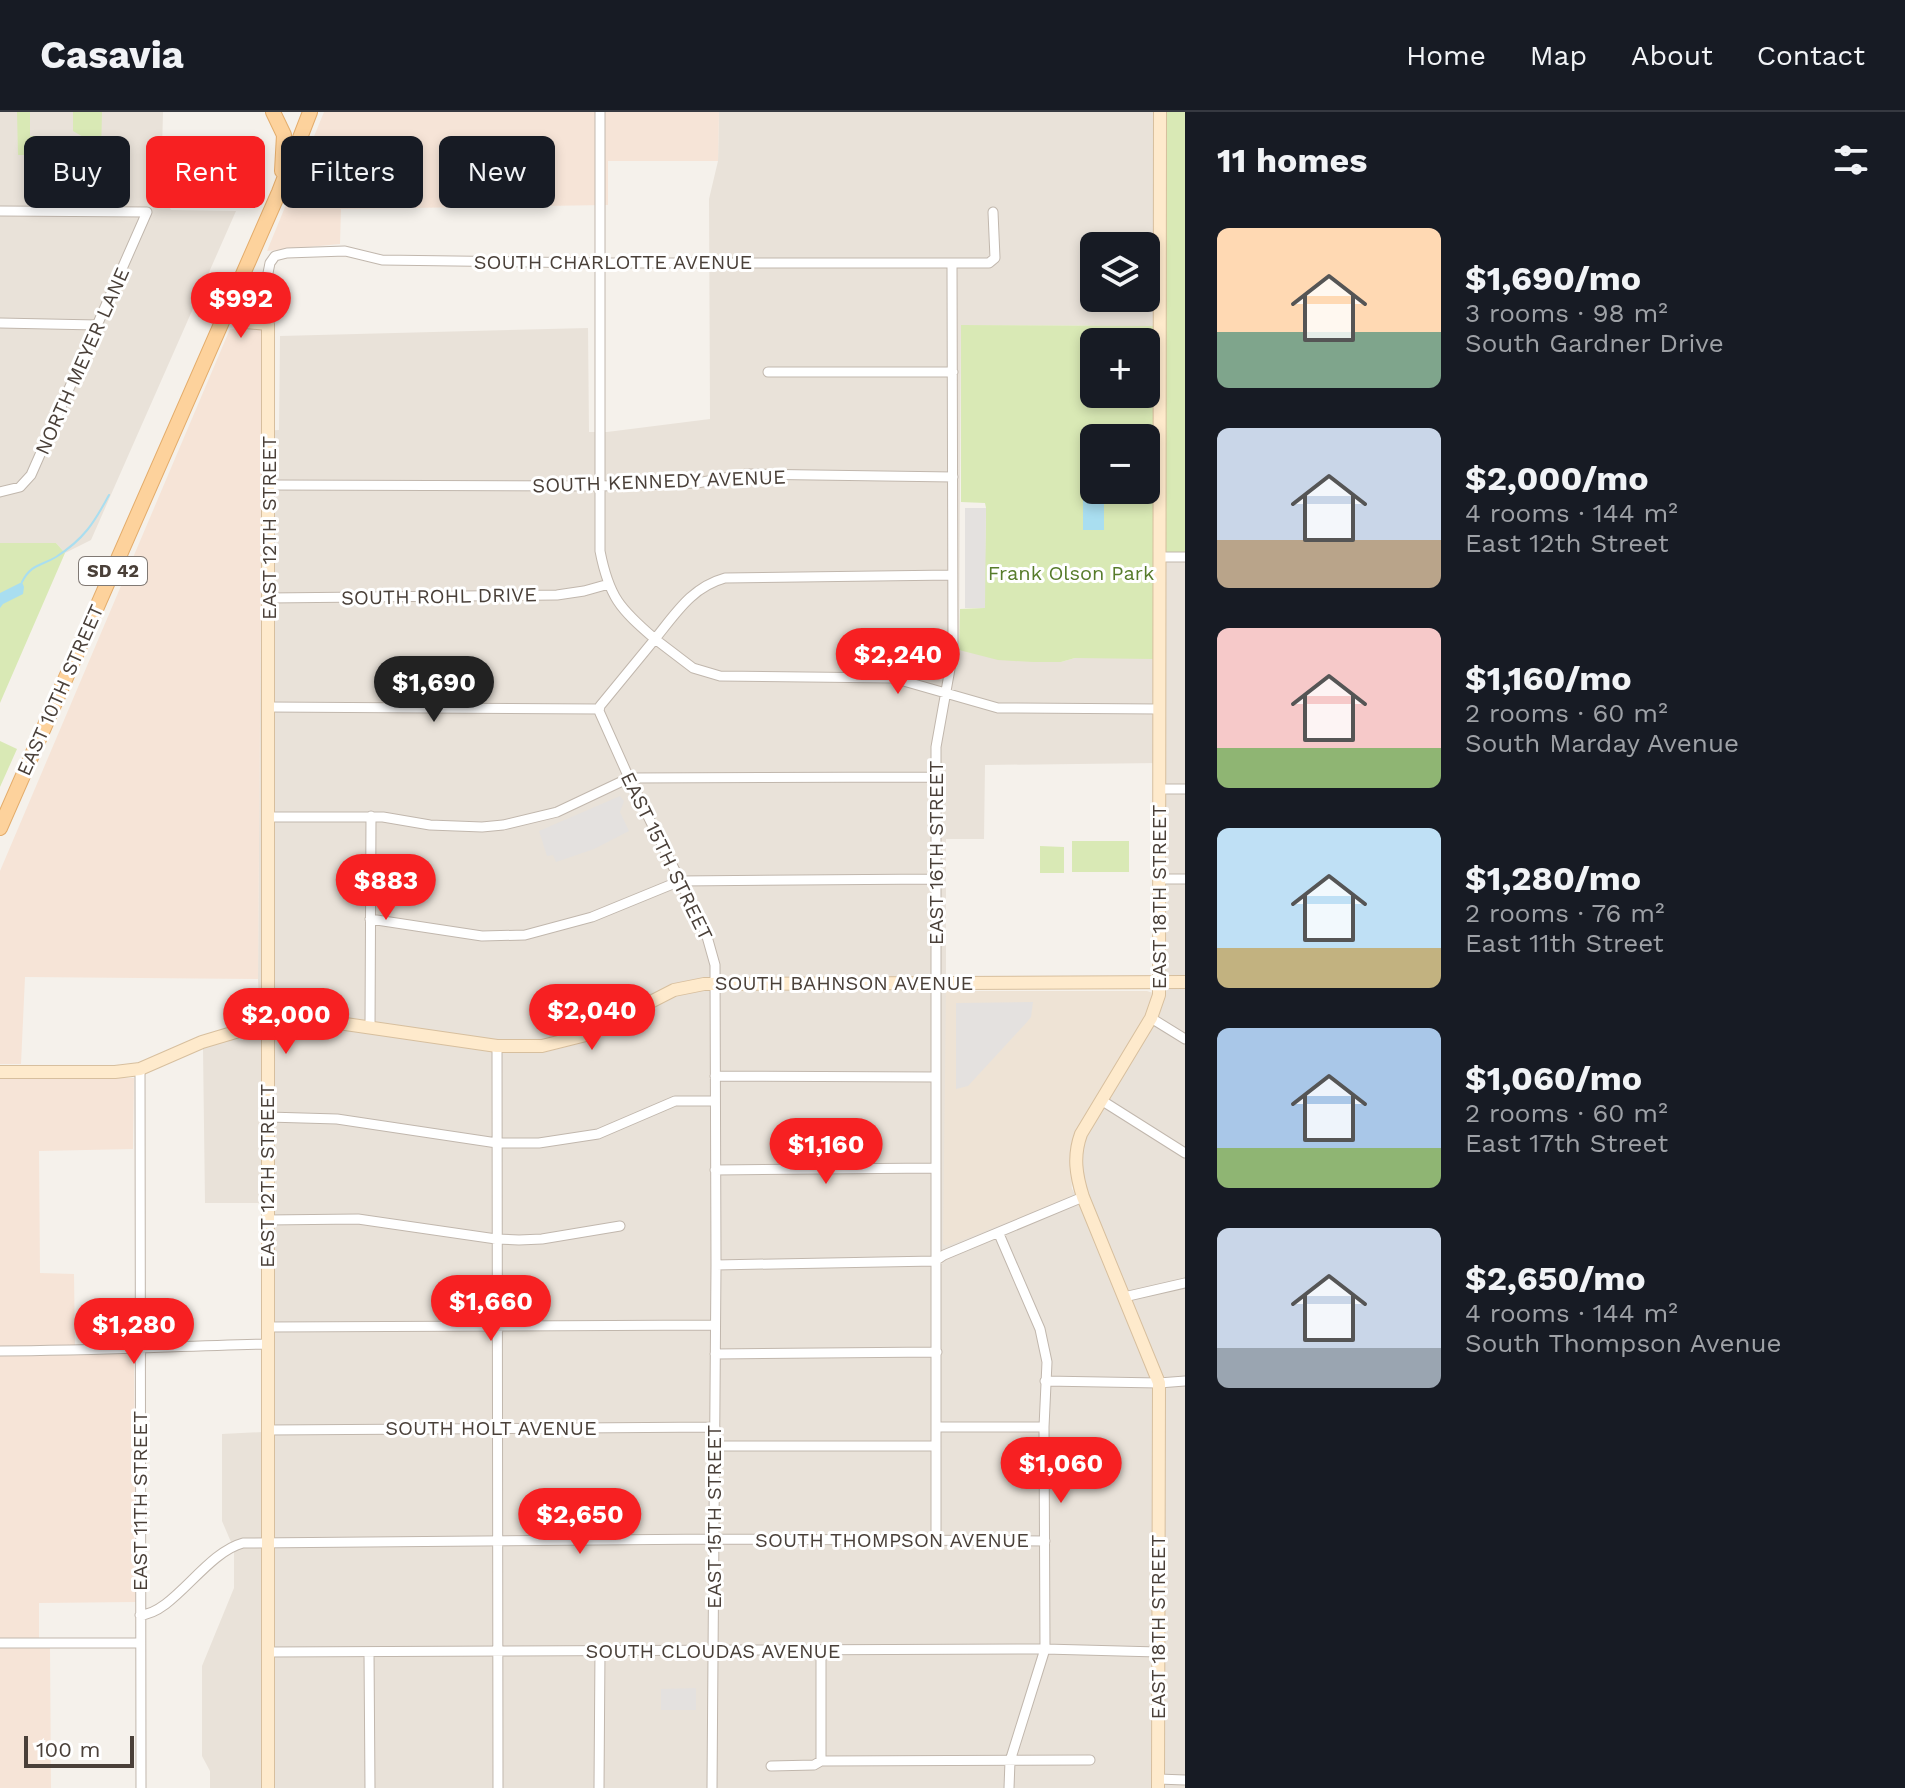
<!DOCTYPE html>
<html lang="en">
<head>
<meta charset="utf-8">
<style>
  :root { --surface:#171b24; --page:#242831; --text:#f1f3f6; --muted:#9ea1a6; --line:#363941; --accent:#f72022 }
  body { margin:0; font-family:"Work Sans",sans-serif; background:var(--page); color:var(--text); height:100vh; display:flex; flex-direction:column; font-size:30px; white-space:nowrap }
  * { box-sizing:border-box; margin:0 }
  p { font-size:26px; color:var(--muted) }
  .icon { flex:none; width:44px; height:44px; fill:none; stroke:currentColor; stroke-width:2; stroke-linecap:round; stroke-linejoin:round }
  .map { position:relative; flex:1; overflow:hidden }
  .side { display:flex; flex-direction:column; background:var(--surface); width:720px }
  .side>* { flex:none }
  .banner { position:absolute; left:24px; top:24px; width:760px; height:72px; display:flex; gap:16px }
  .buttons { position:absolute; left:1080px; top:120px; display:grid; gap:16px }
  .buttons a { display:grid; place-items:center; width:80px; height:80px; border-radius:12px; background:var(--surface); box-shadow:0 4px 12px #0003; font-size:40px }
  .scale { position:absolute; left:24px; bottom:20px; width:110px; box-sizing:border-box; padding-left:8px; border:4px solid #4a4039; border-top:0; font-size:22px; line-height:28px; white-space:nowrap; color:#4a4039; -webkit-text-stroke:6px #fff; paint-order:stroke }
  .price { position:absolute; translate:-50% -68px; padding:0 18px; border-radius:28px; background:var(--accent); color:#fff; font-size:26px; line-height:52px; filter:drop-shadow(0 2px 4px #0008) }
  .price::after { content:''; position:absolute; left:50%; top:48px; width:24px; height:18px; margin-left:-12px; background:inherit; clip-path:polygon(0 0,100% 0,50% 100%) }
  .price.selected { background:#222; color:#fff }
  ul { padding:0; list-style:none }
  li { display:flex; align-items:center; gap:24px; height:200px; padding:0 32px }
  li span { display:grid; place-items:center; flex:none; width:224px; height:160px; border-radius:12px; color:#555 }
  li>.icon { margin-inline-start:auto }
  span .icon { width:96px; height:96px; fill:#fffc; stroke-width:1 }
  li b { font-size:34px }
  h2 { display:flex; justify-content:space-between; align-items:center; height:96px; padding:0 32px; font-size:34px }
  .pill { padding:0 28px; border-radius:12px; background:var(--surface); box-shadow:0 4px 12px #0003; font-size:28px; line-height:72px }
  .pill.selected { background:var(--accent); color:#fff }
  header { display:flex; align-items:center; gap:48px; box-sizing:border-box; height:112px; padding:0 40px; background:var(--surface); border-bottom:2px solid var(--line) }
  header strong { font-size:38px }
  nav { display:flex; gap:44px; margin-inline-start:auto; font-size:28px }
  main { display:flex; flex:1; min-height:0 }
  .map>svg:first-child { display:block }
  .residential { fill:#e9e2d9; fill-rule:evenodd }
  .commercial { fill:#f6e4d7 }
  .education { fill:#eee3d5 }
  .green { fill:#d9e9b5; fill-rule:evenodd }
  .parking { fill:#e4e1df }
  .water { fill:#a9def0 }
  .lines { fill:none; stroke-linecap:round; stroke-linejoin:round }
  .stream { stroke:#a9def0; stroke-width:2 }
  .street-casing { stroke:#c1b7ad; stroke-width:11 }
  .secondary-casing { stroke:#d7bf9e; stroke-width:14 }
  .primary-casing { stroke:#e3ac6b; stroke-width:16 }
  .street { stroke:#fff; stroke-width:9 }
  .secondary { stroke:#feeacc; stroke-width:12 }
  .primary { stroke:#fdd29c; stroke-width:14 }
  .labels { text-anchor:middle; stroke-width:6; stroke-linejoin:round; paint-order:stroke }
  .shield { fill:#fff; stroke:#807974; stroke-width:2 }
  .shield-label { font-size:18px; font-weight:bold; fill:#4a4039 }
  .street-label { font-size:20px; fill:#4a4039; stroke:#fff }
  .park-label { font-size:20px; fill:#577c2b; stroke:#fff }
</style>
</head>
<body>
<header>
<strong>Casavia</strong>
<nav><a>Home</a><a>Map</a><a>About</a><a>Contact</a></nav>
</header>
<main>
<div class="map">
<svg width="1185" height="1676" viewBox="0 0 1185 1676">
  <rect width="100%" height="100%" fill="#f5f1eb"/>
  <path class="residential" d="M0 0H163L161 78 171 98 236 99 91 428 65 441 56 431H0Z
    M719 0H1160L1159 214 961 213 959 538 1061 550 1075 546 1159 445H1185V1676H210V1659L202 1644V1554L234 1476V1437L222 1409V1322L263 1320 262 1091H205L203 936 260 915 258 867 262 319 279 318 280 224 588 216 589 320H607L710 307 709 87 718 49ZM1094 134H1146V186H1094ZM1162 583 1165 866 1071 1040 1070 1063 1074 1080 946 879V727H984L985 653 1159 651Z"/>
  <path class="commercial" d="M324 0H719L718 49H608V93L341 97 340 132 267 139Z
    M230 217 263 218 258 867 25 865 21 952H0V759Z
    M0 966H134L133 1037 39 1039 40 1161 74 1162 75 1236 0 1235Z
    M134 1242 136 1490 39 1491V1526H0V1243Z
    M0 1535H50L51 1676H0Z"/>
  <path class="education" d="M946 879H1147L1153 881 1148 901 1071 1040 1072 1085 947 1134 943 1132Z"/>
  <path class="green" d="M17 0H30V24H50V58H73V63L52 64V80H81L82 87 47 88 44 43H18Z
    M73 0H102L101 42H96V64L102 65 98 87H89L91 59H83V63H77L76 49H92L95 36 93 26H85L73 19Z
    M1160 0H1185V445H1159L1153 547 1075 546 1061 550H1033L998 548 959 538 960 497 984 496 986 396 985 391 961 390V213L1159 214ZM1094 230H1146V282H1094ZM1094 326H1146V378H1094Z
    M0 431H56L65 441 0 591Z
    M0 629 17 637 0 675Z
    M1072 729H1129V760H1072Z
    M1040 734 1064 735V761H1040Z"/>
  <path class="parking" d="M52 63H91V80H52Z
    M965 396H986L985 496H965Z
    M620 684 624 689 620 700 629 719 594 737 556 750 553 743 547 744 539 719Z
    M1033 890 1031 905 1027 910 968 974 956 977V891Z
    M696 1576V1598H661V1577Z"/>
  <path class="water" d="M1083 362H1094V378H1104V418H1083Z
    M22 470 24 475 23 482 3 492 0 496V481Z"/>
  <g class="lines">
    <path class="stream" d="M22 470C31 452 41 454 56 445 84 427 94 411 109 383"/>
    <defs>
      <path id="street" d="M600 0V439C609 485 620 497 655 527L600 594 599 599 629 666 706 821 715 853 716 1153 712 1676
        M0 99 147 100 31 363 20 375 0 380
        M0 211 97 213
        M268 212V161L270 151 275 144 287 141 345 139 382 148 601 151H989L995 146 993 100
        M768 260H953
        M269 373 601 374 697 371 747 362 953 365
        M1159 445H1185
        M952 463 725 466C692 475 676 501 655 527L693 556 720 564 893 566 998 596 1159 597
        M269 486 557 483 584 479 609 472
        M268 595 599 597
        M1159 677H1185
        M269 705H383L430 713 482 715 503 713 557 700 629 666 936 665
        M1159 767H1185
        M370 807 482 824 525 823 592 805 680 769 936 767
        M1151 906 1185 927
        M370 916 371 704
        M497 934 498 1676
        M140 957 141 1676
        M715 964 936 965
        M1101 988 1185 1041
        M268 1005 337 1007 497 1031H539L598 1022 675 989H715
        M715 1058 936 1056
        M267 1108 358 1107 496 1127 519 1128 542 1127 620 1114
        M999 1122 1040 1217 1047 1250 1044 1315 1045 1537 1010 1649 1009 1676
        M716 1153 935 1149 944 1143 1083 1085
        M1124 1185 1185 1171
        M268 1215 715 1213
        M0 1239C89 1239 178 1234 267 1232
        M715 1242 937 1240
        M1045 1269 1159 1271 1185 1269
        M936 1315H1044
        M268 1318 715 1315
        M715 1334H936
        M936 1428V635L953 540 952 151
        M140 1503C173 1502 205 1441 243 1431L715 1427 1045 1429
        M0 1531H140
        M821 1539V1649
        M268 1540 1045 1537 1158 1540
        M369 1540 370 1676
        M771 1654 814 1653 821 1649 1090 1648
        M1158 1667 1185 1668
        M599 1676 600 1538"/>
      <path id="secondary" d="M226 202 244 210 268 212V1676
        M0 960H115L140 957 202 930 279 907 325 909 497 934H542L586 923 674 878 704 872 1185 870
        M1158 1676 1159 1271 1083 1085C1076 1063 1073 1044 1081 1022L1151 906 1159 883 1160 0"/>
      <path id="primary" d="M273 0 284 23 282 59
        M0 716 279 80 310 0"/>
    </defs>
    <use href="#street" class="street-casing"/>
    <use href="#secondary" class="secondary-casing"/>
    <use href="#primary" class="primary-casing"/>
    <use href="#street" class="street"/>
    <use href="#secondary" class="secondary"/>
    <use href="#primary" class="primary"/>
  </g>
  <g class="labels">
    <rect class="shield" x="79" y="445" width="68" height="28" rx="6"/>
    <g class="shield-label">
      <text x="113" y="465">SD 42</text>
    </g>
    <g class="street-label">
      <text x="613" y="157">SOUTH CHARLOTTE AVENUE</text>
      <text transform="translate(82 249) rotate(-66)" y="7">NORTH MEYER LANE</text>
      <text transform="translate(659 369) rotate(-2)" y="7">SOUTH KENNEDY AVENUE</text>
      <text transform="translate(269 416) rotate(-90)" y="7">EAST 12TH STREET</text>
      <text transform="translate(439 484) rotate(-1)" y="7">SOUTH ROHL DRIVE</text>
      <text transform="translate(60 578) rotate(-66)" y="7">EAST 10TH STREET</text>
      <text transform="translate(936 741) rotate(-90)" y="7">EAST 16TH STREET</text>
      <text transform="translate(667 744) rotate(64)" y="7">EAST 15TH STREET</text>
      <text transform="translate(1159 785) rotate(-90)" y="7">EAST 18TH STREET</text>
      <text x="844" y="878">SOUTH BAHNSON AVENUE</text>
      <text transform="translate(267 1064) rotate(-90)" y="7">EAST 12TH STREET</text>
      <text x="491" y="1323">SOUTH HOLT AVENUE</text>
      <text transform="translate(140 1389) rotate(-90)" y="7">EAST 11TH STREET</text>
      <text transform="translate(714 1405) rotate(-90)" y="7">EAST 15TH STREET</text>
      <text x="892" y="1435">SOUTH THOMPSON AVENUE</text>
      <text transform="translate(1158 1515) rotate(-90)" y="7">EAST 18TH STREET</text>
      <text x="713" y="1546">SOUTH CLOUDAS AVENUE</text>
    </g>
    <g class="park-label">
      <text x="1071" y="468">Frank Olson Park</text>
    </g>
  </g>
</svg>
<div class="buttons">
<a><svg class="icon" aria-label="layers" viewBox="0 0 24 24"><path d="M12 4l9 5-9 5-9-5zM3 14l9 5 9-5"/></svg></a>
<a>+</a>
<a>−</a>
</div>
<div class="scale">100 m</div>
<b class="price" style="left:241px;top:228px">$992</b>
<b class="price" style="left:898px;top:584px">$2,240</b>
<b class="price selected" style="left:434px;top:612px">$1,690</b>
<b class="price" style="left:386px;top:810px">$883</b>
<b class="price" style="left:592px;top:940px">$2,040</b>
<b class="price" style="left:286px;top:944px">$2,000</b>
<b class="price" style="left:826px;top:1074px">$1,160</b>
<b class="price" style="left:491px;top:1231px">$1,660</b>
<b class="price" style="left:134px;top:1254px">$1,280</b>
<b class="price" style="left:1061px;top:1393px">$1,060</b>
<b class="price" style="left:580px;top:1444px">$2,650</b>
<div class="banner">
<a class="pill">Buy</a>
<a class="pill selected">Rent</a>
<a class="pill">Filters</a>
<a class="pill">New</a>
</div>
</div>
<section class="side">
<h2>11 homes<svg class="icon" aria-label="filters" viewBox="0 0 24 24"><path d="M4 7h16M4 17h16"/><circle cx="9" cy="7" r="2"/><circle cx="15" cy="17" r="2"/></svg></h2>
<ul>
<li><span style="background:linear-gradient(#ffd9b3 65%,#7fa58c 0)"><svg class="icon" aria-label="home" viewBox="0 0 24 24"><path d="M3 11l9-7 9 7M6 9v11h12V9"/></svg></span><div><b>$1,690/mo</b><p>3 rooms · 98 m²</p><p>South Gardner Drive</p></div></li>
<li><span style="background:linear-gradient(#c9d6e8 70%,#b9a48a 0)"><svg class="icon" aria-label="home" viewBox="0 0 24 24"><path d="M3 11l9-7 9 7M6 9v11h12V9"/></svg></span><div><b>$2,000/mo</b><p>4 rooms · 144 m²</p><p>East 12th Street</p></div></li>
<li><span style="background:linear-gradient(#f6c9c9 75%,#8fb573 0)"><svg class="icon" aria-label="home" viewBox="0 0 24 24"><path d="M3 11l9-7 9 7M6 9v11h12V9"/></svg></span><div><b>$1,160/mo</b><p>2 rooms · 60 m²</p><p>South Marday Avenue</p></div></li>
<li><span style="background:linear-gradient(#bfe0f5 75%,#c2b280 0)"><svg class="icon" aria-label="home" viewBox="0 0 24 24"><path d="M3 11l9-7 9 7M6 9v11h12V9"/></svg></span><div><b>$1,280/mo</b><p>2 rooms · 76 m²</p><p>East 11th Street</p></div></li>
<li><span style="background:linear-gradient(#a9c7e8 75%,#8fb573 0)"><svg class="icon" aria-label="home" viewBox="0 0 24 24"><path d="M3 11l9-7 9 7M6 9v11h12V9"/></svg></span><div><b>$1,060/mo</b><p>2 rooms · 60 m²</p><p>East 17th Street</p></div></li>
<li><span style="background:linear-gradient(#c9d6e8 75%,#9aa5b1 0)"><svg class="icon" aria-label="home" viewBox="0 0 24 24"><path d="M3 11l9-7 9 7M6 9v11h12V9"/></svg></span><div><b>$2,650/mo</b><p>4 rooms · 144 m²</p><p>South Thompson Avenue</p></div></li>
</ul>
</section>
</main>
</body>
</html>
